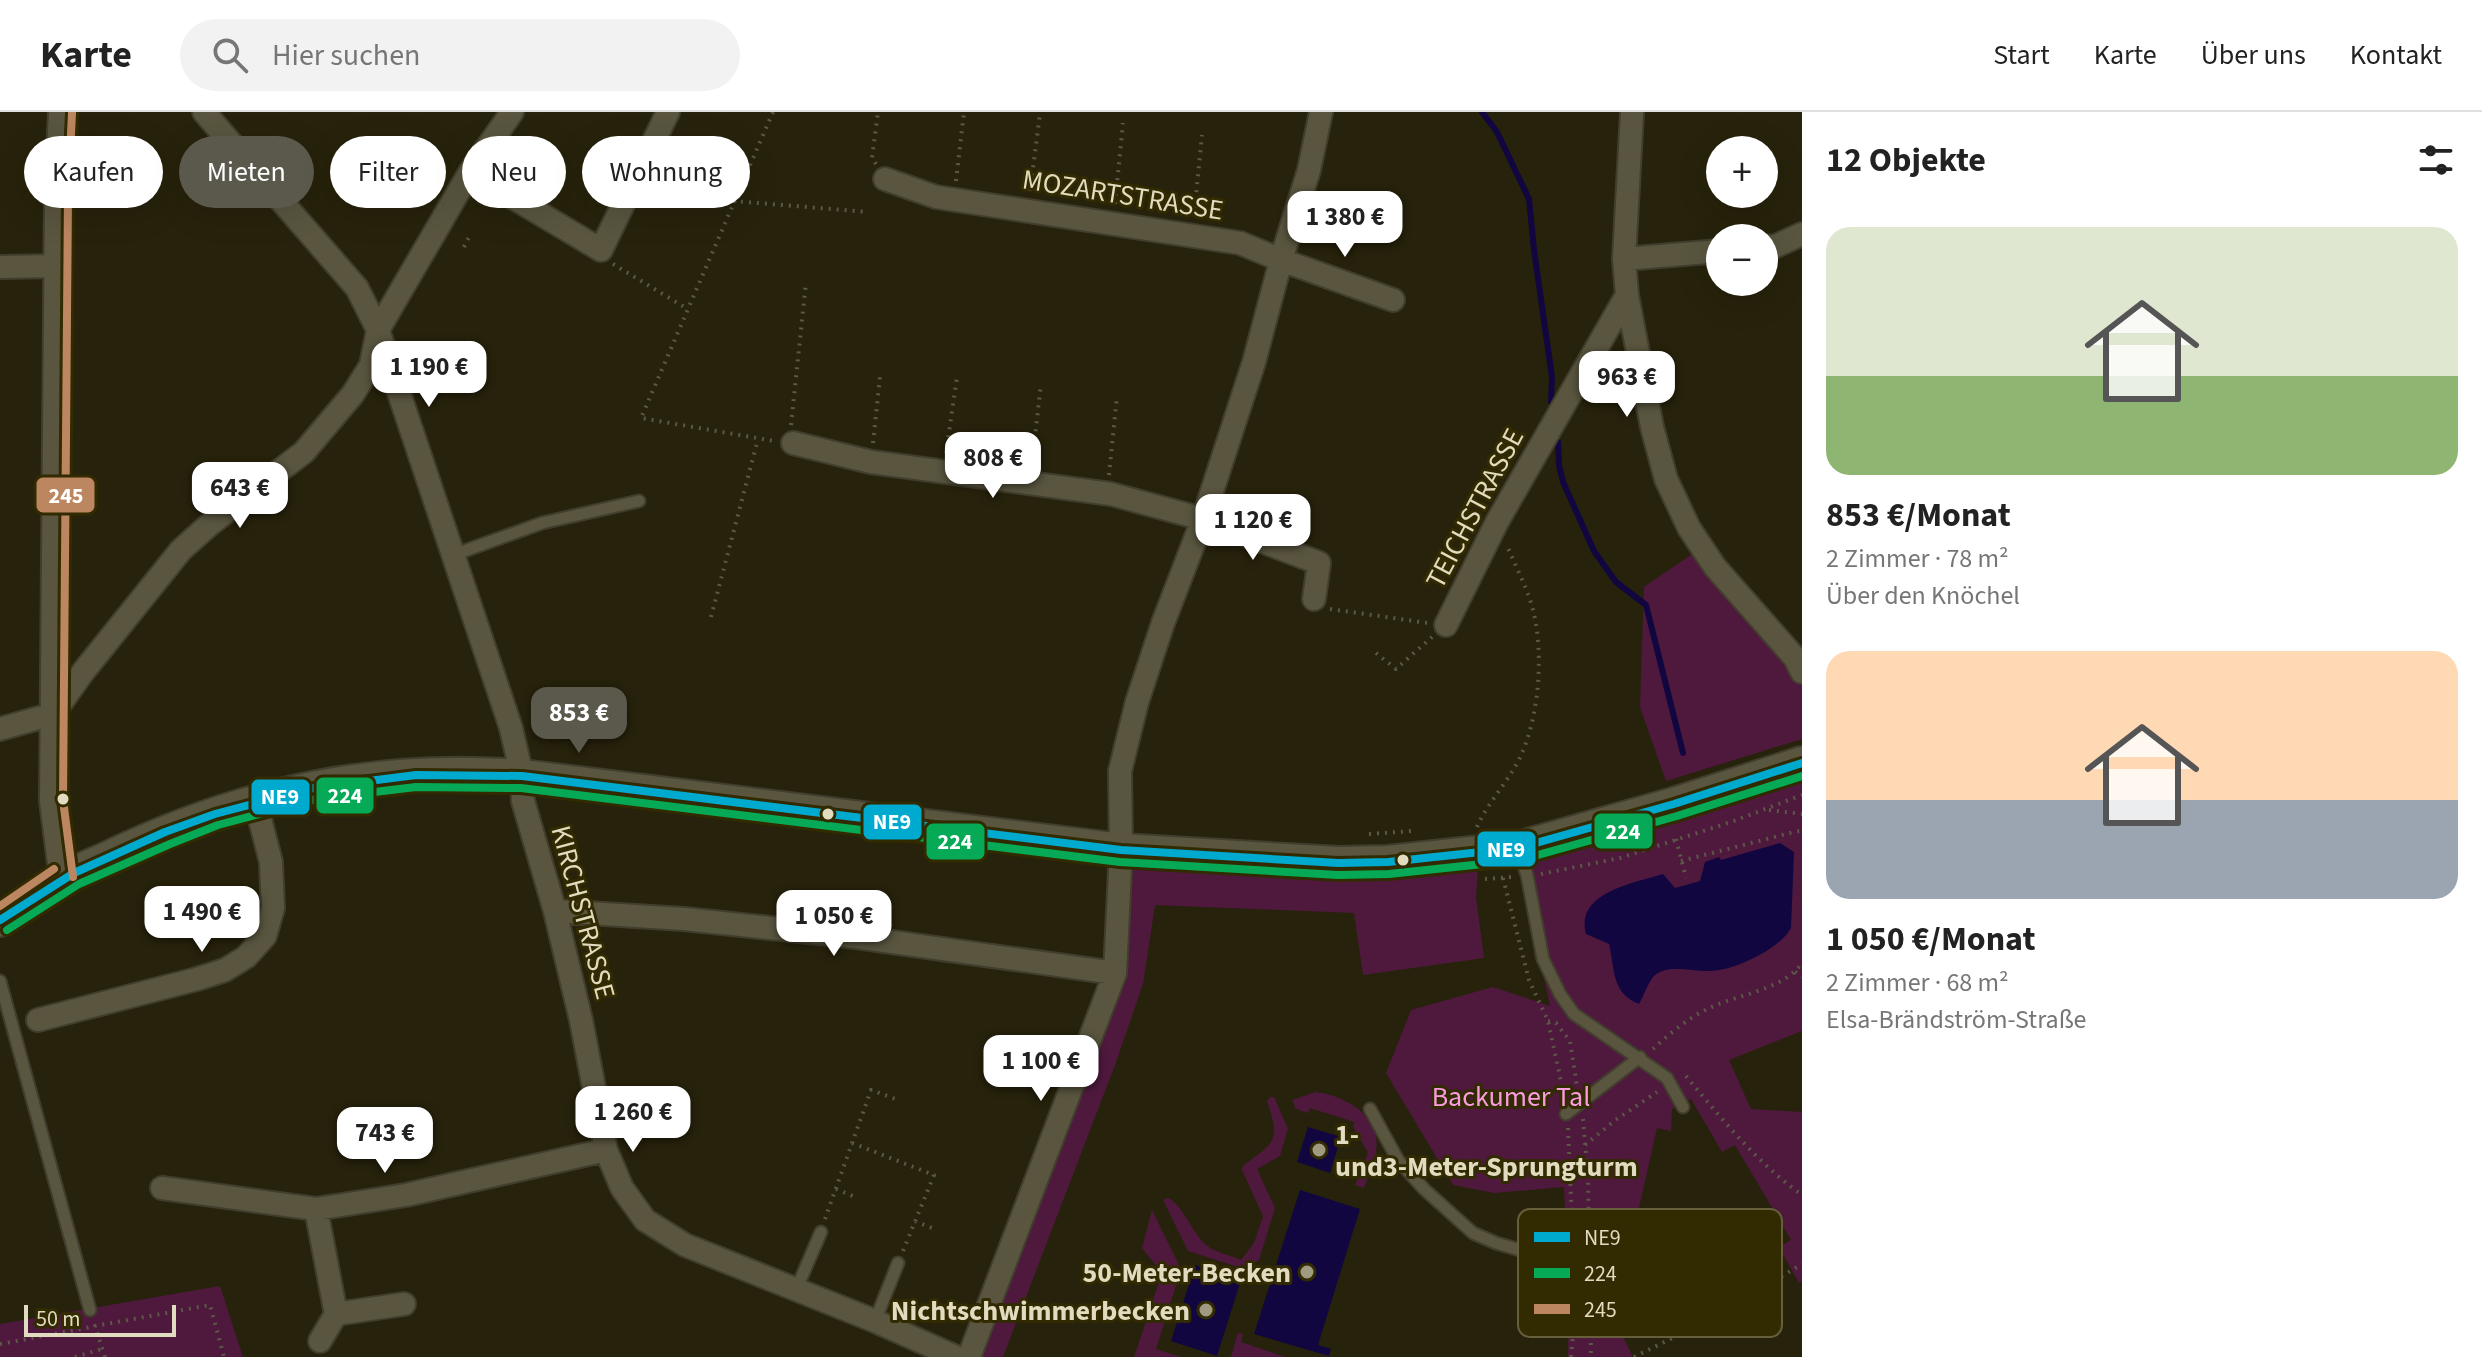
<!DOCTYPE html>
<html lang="de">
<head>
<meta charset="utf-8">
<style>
  :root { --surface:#fff; --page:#f2f2f2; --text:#222; --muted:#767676; --line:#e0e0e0; --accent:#5b584c }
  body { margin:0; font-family:"Source Sans 3",sans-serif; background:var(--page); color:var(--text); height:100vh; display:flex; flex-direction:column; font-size:30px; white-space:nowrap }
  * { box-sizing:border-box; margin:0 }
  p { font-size:26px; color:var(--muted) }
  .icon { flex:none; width:44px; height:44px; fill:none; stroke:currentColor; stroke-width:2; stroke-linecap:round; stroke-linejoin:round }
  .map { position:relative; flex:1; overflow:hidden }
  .panel { display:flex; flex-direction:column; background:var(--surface); width:680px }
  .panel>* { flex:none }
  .banner { position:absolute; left:24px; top:24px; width:760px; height:72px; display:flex; gap:16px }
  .fabs { position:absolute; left:1706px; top:24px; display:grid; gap:16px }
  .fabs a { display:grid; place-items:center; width:72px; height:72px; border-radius:50%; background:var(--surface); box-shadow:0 8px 32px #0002; font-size:40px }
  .scale { position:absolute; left:24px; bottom:20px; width:152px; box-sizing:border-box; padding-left:8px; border:4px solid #e1dcbf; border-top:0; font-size:22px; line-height:28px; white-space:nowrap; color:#e1dcbf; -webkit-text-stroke:6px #322a00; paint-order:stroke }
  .price { position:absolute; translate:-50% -68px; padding:0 18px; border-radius:16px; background:#fff; color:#222; font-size:26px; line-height:52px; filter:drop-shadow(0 2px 4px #0008) }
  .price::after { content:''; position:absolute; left:50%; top:48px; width:24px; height:18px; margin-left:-12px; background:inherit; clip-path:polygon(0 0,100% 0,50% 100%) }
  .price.on { background:var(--accent); color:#fff }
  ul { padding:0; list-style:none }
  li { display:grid; align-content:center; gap:16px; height:424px; padding:0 24px }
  li span { display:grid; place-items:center; height:248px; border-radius:24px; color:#555 }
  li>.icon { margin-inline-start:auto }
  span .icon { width:144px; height:144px; fill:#fffc; stroke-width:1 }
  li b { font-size:34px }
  h2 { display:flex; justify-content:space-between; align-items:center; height:96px; padding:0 24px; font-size:34px }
  .pill { padding:0 28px; border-radius:36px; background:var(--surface); box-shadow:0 8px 32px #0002; font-size:28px; line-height:72px }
  .pill.on { background:var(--accent); color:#fff }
  header { display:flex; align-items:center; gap:48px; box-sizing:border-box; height:112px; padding:0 40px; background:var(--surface); border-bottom:2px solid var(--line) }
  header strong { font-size:38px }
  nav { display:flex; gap:44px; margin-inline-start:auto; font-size:28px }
  .search { width:560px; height:72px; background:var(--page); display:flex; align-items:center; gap:20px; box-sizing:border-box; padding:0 28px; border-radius:44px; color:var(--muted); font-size:30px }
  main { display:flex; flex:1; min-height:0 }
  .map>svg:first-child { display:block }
  .green { fill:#4f193e }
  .water { fill:#120640 }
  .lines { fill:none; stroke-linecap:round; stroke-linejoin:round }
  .stream { stroke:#120640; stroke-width:6 }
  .lane-casing { stroke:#423e2d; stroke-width:15 }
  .street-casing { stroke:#423e2d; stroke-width:26 }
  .secondary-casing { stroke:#423e2d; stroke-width:36 }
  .path { stroke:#5b5846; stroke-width:4; stroke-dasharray:2 6; stroke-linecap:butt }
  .lane { stroke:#59553f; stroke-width:11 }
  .street { stroke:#59553f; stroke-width:22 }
  .secondary { stroke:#59553f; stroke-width:32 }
  .bus-1-casing { stroke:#322a00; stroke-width:14 }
  .bus-2-casing { stroke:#322a00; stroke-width:14 }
  .bus-3-casing { stroke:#322a00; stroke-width:14 }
  .bus-1 { stroke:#00a9ce; stroke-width:8 }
  .bus-2 { stroke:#06aa56; stroke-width:8 }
  .bus-3 { stroke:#bb8660; stroke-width:8 }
  .bus-dot { fill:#e1dcbf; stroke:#322a00; stroke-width:3 }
  .poi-dot { fill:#a09b80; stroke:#322a00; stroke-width:3 }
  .labels { text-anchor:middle; stroke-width:6; stroke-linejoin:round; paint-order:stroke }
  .street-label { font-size:28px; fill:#e1dcbf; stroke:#322a00 }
  .park-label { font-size:28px; fill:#fb9bdf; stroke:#322a00 }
  .poi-label { font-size:28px; font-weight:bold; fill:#e1dcbf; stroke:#322a00; text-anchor:end }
  .key { fill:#322a00; stroke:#675f39; stroke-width:2 }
  .key-label { font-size:22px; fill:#e1dcbf }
  .line-badge { stroke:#322a00; stroke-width:3 }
  .badge-label { font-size:22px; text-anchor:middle; font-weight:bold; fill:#fff }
</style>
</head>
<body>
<header>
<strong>Karte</strong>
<div class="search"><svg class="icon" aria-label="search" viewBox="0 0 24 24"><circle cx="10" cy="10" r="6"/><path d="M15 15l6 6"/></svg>Hier suchen</div>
<nav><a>Start</a><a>Karte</a><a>Über uns</a><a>Kontakt</a></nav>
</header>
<main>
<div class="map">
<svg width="1802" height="1245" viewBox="0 0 1802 1245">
  <rect width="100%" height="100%" fill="#27220b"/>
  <path class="green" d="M1692 442 1797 563 1802 573V627L1666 669 1640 595 1644 475Z
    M1802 669V919L1729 948 1751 997 1802 1000V1169L1799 1171 1779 1135 1791 1128 1735 1033 1722 1040 1691 987 1672 997 1671 1019 1657 1016 1637 1105 1649 1108 1624 1227 1633 1245H1568L1569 1187 1564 1075 1494 1081 1453 1073 1386 961 1411 898 1493 875 1550 894 1532 809 1530 745Z
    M1121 738 1479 741 1476 785 1484 846 1363 863 1354 801 1155 793 1143 872 1115 953 1003 1245H969L1102 890Z
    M1316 980C1346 984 1382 1004 1376 1040 1374 1052 1368 1065 1364 1076L1355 1073 1368 1041 1353 1015 1354 1010 1310 996 1308 1001 1296 997 1292 988Z
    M1270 985H1274L1288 1017 1280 1044 1257 1057 1275 1096 1259 1148 1244 1157 1188 1139 1163 1088 1168 1086C1182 1092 1192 1120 1205 1132 1213 1140 1230 1143 1241 1148L1254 1131 1263 1104 1242 1058 1243 1054C1273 1030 1282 1031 1267 990Z
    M1152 1098 1181 1157 1156 1237 1181 1245H1134L1162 1161 1142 1136Z
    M220 1174 243 1245H0V1212Z
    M1238 1221 1243 1222 1241 1230 1285 1245H1231Z"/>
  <path class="water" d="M1780 731 1794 740 1791 816C1780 837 1734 859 1710 859 1694 860 1667 851 1654 864 1649 869 1643 885 1639 892 1611 881 1615 857 1609 832L1586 822C1575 780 1635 771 1663 762L1675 776 1700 769 1705 750 1719 745 1721 748Z
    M1308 1015 1341 1025 1330 1061 1297 1050Z
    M1300 1078 1360 1097 1318 1233 1331 1237 1329 1244 1254 1222Z
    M1195 1153 1241 1168 1217 1244 1171 1229Z"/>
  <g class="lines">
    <path class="stream" d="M1482 0 1497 20 1529 87 1534 138 1552 265 1551 290
      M1558 330 1559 353 1563 370 1594 439 1616 470 1646 493 1683 641"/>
    <defs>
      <path id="lane" d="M453 443 542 411 639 389
        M1518 737 1527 763 1543 847 1560 882 1574 902 1667 966 1683 995
        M0 869 90 1198
        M1370 997 1398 1048 1424 1077 1473 1121 1496 1131 1537 1143 1651 1148
        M1566 1002 1640 945
        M796 1178 821 1120
        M875 1209 898 1151"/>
      <path id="street" d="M60 0 56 84 51 689 61 767
        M204 0 357 176 378 218 511 616 522 664 523 689 555 799 581 908 606 1038 622 1076 645 1108 685 1133 875 1209 956 1245
        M1632 0 1624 147 1627 183 1652 315 1666 367 1689 416 1715 455 1795 546 1802 560
        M470 60 601 138 668 0
        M885 67 936 85 1240 131 1281 148 1393 188
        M1764 135 1776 134 1802 122
        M1624 147 1720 139
        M0 155 56 154
        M793 331 871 350 1111 382 1203 407 1319 451 1314 487
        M1446 513 1497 410 1627 183
        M0 617 53 602 83 560 181 438 209 413 304 340 353 282 371 253 378 218 470 60 512 0
        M555 799 684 807 856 825 1115 861
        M38 908 197 867 225 858 246 845 265 824 273 796 271 750 255 688
        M162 1076 316 1097 406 1083 606 1038
        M316 1097 336 1202 320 1229
        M336 1202 404 1192
        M969 1245 1115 861 1121 738 1120 659 1137 590 1163 511 1203 407 1254 250 1281 148 1309 58 1321 0"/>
      <path id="secondary" d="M0 808C20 795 40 780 61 768 78 758 98 751 116 742 248 680 376 653 522 664L1121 738 1338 751 1388 750 1518 736 1674 692 1802 651"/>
    </defs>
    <use href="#lane" class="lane-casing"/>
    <use href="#street" class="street-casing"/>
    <use href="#secondary" class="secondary-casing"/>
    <path class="path" d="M773 0 641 306 774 329
      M876 52 872 46 878 0
      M956 69 964 0
      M1030 79 1040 2
      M733 89 868 100
      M1115 92 1123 11
      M1194 104 1202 23
      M464 135 471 121
      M613 152 686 196
      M791 313 806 170
      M873 331 880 265
      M946 341 957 265
      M1032 351 1041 272
      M1109 363 1117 284
      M1330 497 1428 511
      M711 505 758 327
      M1376 541 1396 557 1432 525
      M1769 698 1802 702
      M1477 715C1489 688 1511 667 1522 641 1540 600 1544 536 1532 494 1526 474 1516 455 1508 436
      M1369 722 1412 719
      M1676 727 1686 766
      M1681 749 1794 720 1800 719 1802 721
      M1541 762 1620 746 1731 710 1802 683
      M1503 766 1529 868 1548 909 1564 983
      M1485 767 1512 765
      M1795 860 1802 865
      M1548 909 1556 911 1570 929 1577 975
      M1653 937C1670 921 1692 903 1714 894 1741 882 1784 877 1802 851
      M1686 964C1722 1007 1756 1050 1802 1083
      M1583 1007 1588 1065 1589 1130
      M1568 1016 1573 1131
      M852 1031 934 1063 903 1139
      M1585 1033 1614 1009 1657 980
      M836 1077 855 1085
      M825 1107 871 978 898 988
      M915 1109 932 1116
      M1590 1159 1591 1245
      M0 1232 91 1215
      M75 1245 102 1237
      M105 1245 95 1214 210 1193 224 1245
      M1571 1245 1576 1190 1574 1160
      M1634 1245 1713 1206 1802 1152"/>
    <use href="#lane" class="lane"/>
    <use href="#street" class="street"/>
    <use href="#secondary" class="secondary"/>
    <defs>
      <path id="bus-1" d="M0 808 74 761 165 720 215 702 314 676 416 663 522 664 1121 738 1338 751 1388 750 1518 736 1674 692 1802 651"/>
      <path id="bus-2" d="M7 818 79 772 170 732 218 713 316 687 416 675 521 676 1120 750 1338 763 1389 762 1520 748 1677 704 1802 664"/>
      <path id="bus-3" d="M72 1 68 84 63 688 73 765
        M0 794 54 757"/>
    </defs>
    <use href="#bus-1" class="bus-1-casing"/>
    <use href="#bus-2" class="bus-2-casing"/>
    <use href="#bus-3" class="bus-3-casing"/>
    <use href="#bus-1" class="bus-1"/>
    <use href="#bus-2" class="bus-2"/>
    <use href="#bus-3" class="bus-3"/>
  </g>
  <g class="bus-dot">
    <circle cx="63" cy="687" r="7"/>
    <circle cx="828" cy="702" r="7"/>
    <circle cx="1403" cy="748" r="7"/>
  </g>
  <g class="poi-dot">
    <circle cx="1319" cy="1038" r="8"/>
    <circle cx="1307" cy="1160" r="8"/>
    <circle cx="1206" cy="1198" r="8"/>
  </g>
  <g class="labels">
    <g class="street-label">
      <text transform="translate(1123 82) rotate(9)" y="10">MOZARTSTRASSE</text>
      <text transform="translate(1474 396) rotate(-62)" y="10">TEICHSTRASSE</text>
      <text transform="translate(584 800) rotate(75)" y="10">KIRCHSTRASSE</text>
    </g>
    <g class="park-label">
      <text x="1511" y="994">Backumer Tal</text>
    </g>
    <g class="poi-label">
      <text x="1335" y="1032" text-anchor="start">1-<tspan x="1335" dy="32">und3-Meter-Sprungturm</tspan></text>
      <text x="1291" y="1170">50-Meter-Becken</text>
      <text x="1190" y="1208">Nichtschwimmerbecken</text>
    </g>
  </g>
  <rect x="1518" y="1097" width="264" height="128" rx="12" class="key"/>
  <rect x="1534" y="1120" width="36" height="10" fill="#00a9ce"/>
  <rect x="1534" y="1156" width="36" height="10" fill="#06aa56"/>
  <rect x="1534" y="1192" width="36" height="10" fill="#bb8660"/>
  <g class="key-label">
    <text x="1584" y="1133">NE9</text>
    <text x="1584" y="1169">224</text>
    <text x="1584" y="1205">245</text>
  </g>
  <g class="line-badge">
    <rect x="35" y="364" width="61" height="38" rx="8" fill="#bb8660"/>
    <rect x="315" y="664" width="60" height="39" rx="8" fill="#06aa56"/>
    <rect x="250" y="666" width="61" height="38" rx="8" fill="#00a9ce"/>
    <rect x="862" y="691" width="61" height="38" rx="8" fill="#00a9ce"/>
    <rect x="1593" y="700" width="61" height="38" rx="8" fill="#06aa56"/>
    <rect x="925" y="710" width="61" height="39" rx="8" fill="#06aa56"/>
    <rect x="1476" y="718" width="61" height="38" rx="8" fill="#00a9ce"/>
  </g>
  <g class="badge-label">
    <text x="66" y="391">245</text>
    <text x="345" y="691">224</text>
    <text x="280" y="692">NE9</text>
    <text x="892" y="717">NE9</text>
    <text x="1623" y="727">224</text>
    <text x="955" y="737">224</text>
    <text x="1506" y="745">NE9</text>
  </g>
</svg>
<div class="fabs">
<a>+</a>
<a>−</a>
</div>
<div class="scale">50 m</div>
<b class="price" style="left:1345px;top:147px">1 380 €</b>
<b class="price" style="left:429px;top:297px">1 190 €</b>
<b class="price" style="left:1627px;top:307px">963 €</b>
<b class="price" style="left:993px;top:388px">808 €</b>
<b class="price" style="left:240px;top:418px">643 €</b>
<b class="price" style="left:1253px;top:450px">1 120 €</b>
<b class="price on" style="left:579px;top:643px">853 €</b>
<b class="price" style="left:202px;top:842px">1 490 €</b>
<b class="price" style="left:834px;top:846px">1 050 €</b>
<b class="price" style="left:1041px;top:991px">1 100 €</b>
<b class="price" style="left:633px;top:1042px">1 260 €</b>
<b class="price" style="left:385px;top:1063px">743 €</b>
<div class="banner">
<a class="pill">Kaufen</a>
<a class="pill on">Mieten</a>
<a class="pill">Filter</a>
<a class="pill">Neu</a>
<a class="pill">Wohnung</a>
</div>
</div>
<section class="panel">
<h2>12 Objekte<svg class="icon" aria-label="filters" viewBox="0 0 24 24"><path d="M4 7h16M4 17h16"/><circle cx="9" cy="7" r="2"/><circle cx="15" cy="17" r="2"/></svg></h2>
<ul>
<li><span style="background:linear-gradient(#dfe7d0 60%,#8fb573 0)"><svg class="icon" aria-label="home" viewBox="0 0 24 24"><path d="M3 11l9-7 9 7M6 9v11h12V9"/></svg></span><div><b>853 €/Monat</b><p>2 Zimmer · 78 m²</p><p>Über den Knöchel</p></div></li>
<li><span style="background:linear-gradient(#ffd9b3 60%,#9aa5b1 0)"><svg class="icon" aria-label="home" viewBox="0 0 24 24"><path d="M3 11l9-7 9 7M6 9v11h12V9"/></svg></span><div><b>1 050 €/Monat</b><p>2 Zimmer · 68 m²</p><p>Elsa-Brändström-Straße</p></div></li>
</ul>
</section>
</main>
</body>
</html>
